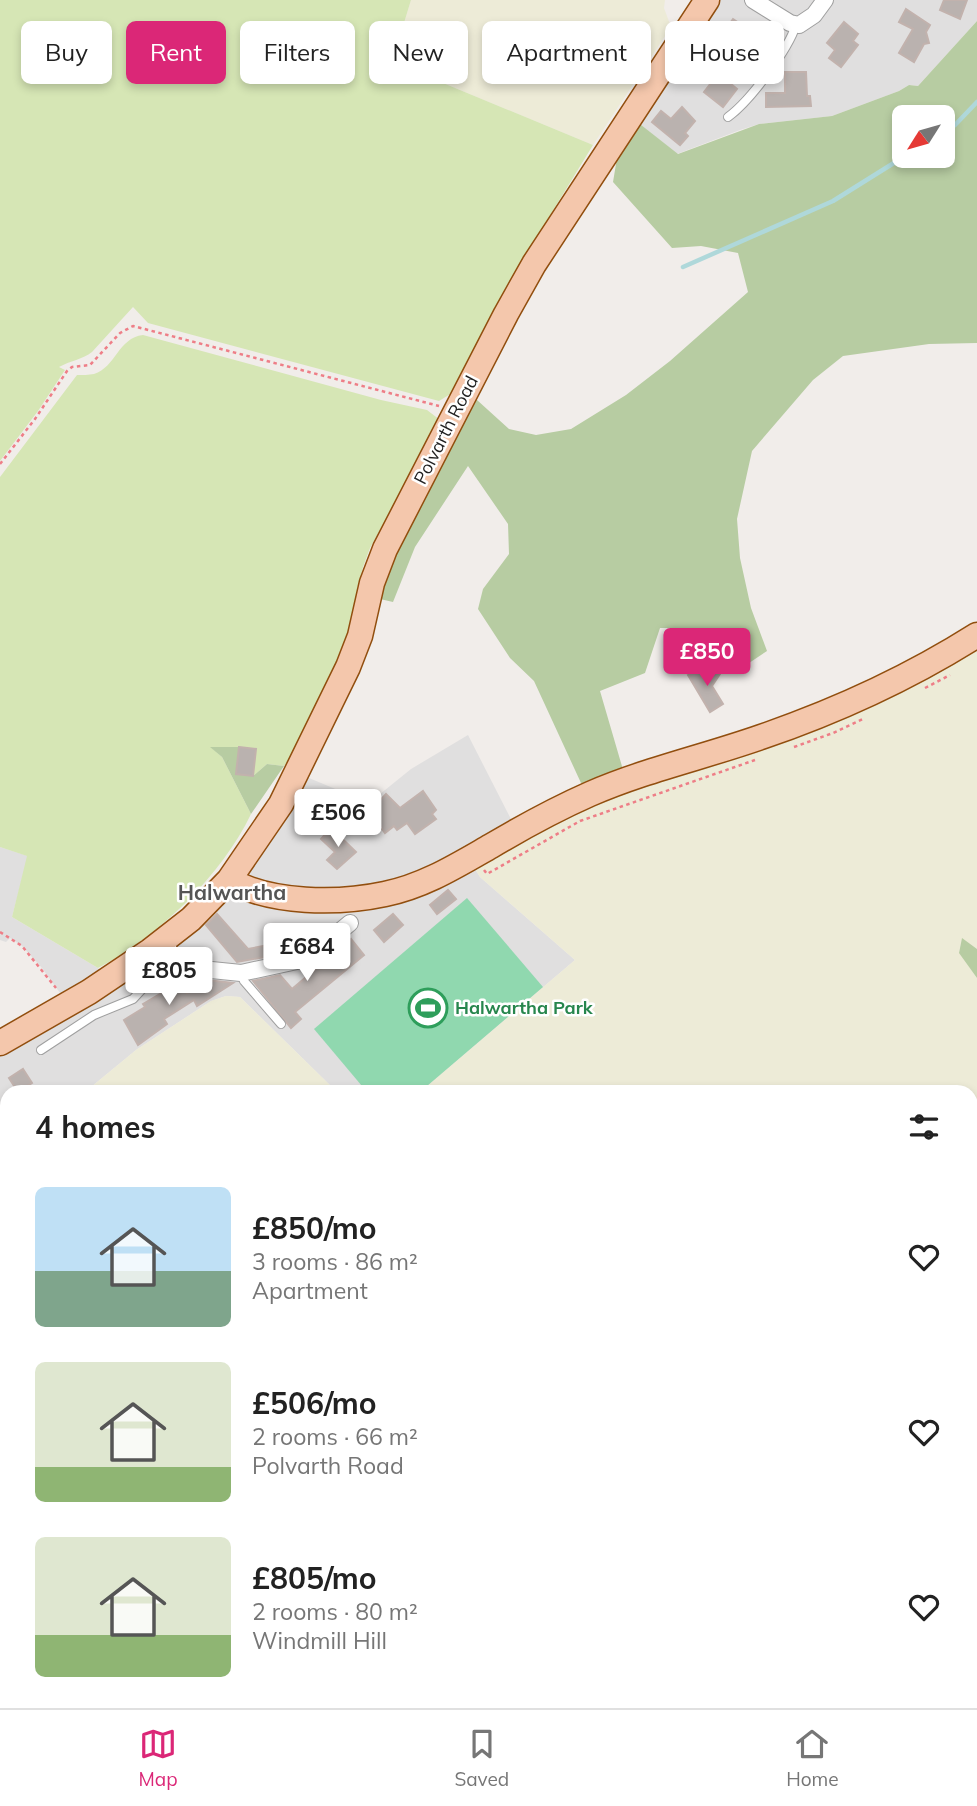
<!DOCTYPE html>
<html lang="en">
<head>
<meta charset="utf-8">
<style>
  :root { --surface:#fff; --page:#f6f6f6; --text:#222; --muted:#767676; --line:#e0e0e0; --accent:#db2777 }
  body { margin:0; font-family:Mulish,sans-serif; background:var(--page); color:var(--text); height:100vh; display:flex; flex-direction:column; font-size:26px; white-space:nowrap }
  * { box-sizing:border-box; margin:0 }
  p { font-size:23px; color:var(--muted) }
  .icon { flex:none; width:38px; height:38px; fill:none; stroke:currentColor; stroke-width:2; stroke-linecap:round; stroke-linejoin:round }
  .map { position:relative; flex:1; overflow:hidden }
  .drawer { position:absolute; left:0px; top:1085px; width:978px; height:623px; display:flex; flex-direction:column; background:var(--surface); border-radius:21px 21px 0 0; box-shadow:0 4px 10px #0003 }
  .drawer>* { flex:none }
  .hud { position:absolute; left:21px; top:21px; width:936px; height:63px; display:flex; gap:14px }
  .needle { width:46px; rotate:233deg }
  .buttons { position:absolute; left:892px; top:105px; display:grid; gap:14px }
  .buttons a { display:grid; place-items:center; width:63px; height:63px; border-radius:10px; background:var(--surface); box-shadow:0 4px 10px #0003; font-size:35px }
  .price { position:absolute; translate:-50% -60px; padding:0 16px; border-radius:7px; background:#fff; color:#222; font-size:23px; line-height:46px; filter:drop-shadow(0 2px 4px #0008) }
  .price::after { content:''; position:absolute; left:50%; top:42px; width:21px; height:16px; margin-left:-10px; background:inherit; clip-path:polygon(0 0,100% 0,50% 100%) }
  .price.current { background:var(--accent); color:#fff }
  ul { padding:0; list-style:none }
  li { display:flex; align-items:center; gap:21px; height:175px; padding:0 35px }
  li span { display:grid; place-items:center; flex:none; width:196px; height:140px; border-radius:10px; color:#555 }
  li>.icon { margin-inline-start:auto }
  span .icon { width:84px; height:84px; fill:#fffc; stroke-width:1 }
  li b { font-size:30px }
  h2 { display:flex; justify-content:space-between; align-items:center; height:84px; padding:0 35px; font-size:30px }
  .pill { padding:0 24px; border-radius:10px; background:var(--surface); box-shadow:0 4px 10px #0003; font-size:24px; line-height:63px }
  .pill.current { background:var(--accent); color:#fff }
  .tab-bar { display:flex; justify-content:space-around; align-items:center; height:98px; border-top:2px solid var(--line); background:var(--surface); font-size:19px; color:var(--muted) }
  .tab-bar a { display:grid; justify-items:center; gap:4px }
  .tab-bar .current { color:var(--accent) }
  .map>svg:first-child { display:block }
  .residential { fill:#e0dfdf }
  .farmland { fill:#edebd7 }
  .grass { fill:#d6e6b5 }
  .forest { fill:#b7cca2; fill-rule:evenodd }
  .pitch { fill:#90d8af }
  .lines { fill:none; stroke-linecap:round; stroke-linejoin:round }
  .stream { stroke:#afd8da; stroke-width:4.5 }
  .building { fill:#bab2af; stroke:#c2b2ad; stroke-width:2 }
  .lane-casing { stroke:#9f9f9f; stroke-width:10 }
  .street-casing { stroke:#9f9f9f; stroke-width:18 }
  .primary-casing { stroke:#914e0e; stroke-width:27 }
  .path { stroke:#ee7e87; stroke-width:2.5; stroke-dasharray:3.5 3.5; stroke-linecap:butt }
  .lane { stroke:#fff; stroke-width:8 }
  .street { stroke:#fff; stroke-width:16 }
  .primary { stroke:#f4c7ac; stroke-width:24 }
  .labels { text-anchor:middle; stroke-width:5; stroke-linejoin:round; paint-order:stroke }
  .street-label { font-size:18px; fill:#222; stroke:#fff }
  .leisure-label { font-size:18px; font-weight:bold; fill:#27864d; stroke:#fff; text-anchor:start }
  .quarter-label { font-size:21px; font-weight:bold; fill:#555; stroke:#fff }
</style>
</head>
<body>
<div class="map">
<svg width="977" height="1708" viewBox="0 0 977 1708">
  <rect width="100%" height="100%" fill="#f1edea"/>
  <path class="residential" d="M707 0H977V21L918 86 909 85 899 91 832 116 759 124 740 130 677 154 631 117Z
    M468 735 517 831 469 859 480 877 575 960 420 1092H337L240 997 226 996 211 1001 136 1050 85 1092H7V1125L0 1114V1043L68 1004 42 968 22 946 10 938 6 942 0 940V847L28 856 12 917 98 968 109 980 191 919 297 773 369 803 411 769Z"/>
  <path class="farmland" d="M411 0H665L664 8 671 27 593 145 419 73 393 59Z
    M977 648V949L962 939 959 952 977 978V1201L971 1204V1092H420L575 960 480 877 475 869 583 808 928 678Z
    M226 996 240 997 337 1092H85L136 1050 211 1001Z
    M0 1124 7 1134V1701H23L7 1708H0Z"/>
  <path class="grass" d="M0 0H411L393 59 419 73 593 145 505 289 452 393 439 401 148 323 133 307 92 352C83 359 70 361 59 367L65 370 38 411 0 461Z
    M143 335 381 400 427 410 440 420 370 548 363 567 357 589 355 616 348 651 304 730 292 756 284 766 267 764 253 776 255 749 212 748 222 757 251 814C222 875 159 936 98 968L12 917 27 856 0 847V477L77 375C82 375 89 375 94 374 116 367 118 338 143 335Z
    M977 1201V1701L954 1708H87L75 1703 70 1708H7L23 1701H324L333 1707 359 1701H971V1204Z"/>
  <path class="forest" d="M977 21V343L929 344 843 356 813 380 752 451 737 519 740 558 751 608 767 651 749 663 728 644H708L683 628H660L645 673 600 691 626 780 587 796 534 681 510 658 478 609 483 589 509 554 508 524 468 466 415 547 393 602 380 599 372 583 464 396 477 400 509 429 536 435 571 429 626 395 670 361 748 292 738 253 701 246 672 248 613 182 620 140 631 117 678 154 759 124 832 116 899 91 909 85 918 86ZM905 117H943V156H905Z
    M210 747H239L253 776 267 764 284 766 251 814 222 757Z
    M962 938 977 949V978L959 953Z"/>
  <path class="pitch" d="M467 898 543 987 420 1092H367L314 1029Z"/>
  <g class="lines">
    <path class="stream" d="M943 132 955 125 977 102
      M683 267 833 201 905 156"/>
  </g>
  <path class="building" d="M944 0H967L960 19 940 10Z
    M906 9 930 25 926 32 929 43 924 44 914 62 899 53 913 29 899 22Z
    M733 19 766 41 731 84 737 89 723 107 704 92 714 79 706 72 715 60 722 66 741 43 725 30Z
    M844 22 858 34 853 41 858 45 841 67 829 58 835 50 827 43Z
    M785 72H806L807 96H810L811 106 766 107V93H785Z
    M682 107 695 121 685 133 688 136 680 145 652 122 661 111 671 119Z
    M701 667 705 674 722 671 712 686 723 704 710 712 688 675Z
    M239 747 256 749 253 776 236 774Z
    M423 791 436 810 432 814 436 819 415 834 407 823 397 830 394 826 385 833 374 818 368 823 360 814 375 803 376 805 386 794 400 808Z
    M331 828 356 852 337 869 327 860 335 852 321 839Z
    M448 890 456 899 437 914 430 905Z
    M217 914 248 949 274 944 276 955 237 962 206 925Z
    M393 914 403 925 384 942 374 930Z
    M351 939 364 955 295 1012 301 1019 291 1028 253 981 280 975 292 989Z
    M207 980 233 983 197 1006 194 1000 164 1019 167 1024 138 1045 124 1020 145 1007 143 1004 180 982 187 993Z
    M23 1069 32 1083 18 1092 9 1078Z"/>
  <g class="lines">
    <defs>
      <path id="lane" d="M728 117C750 101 788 50 796 25
        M128 971 145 986 148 987 174 971 178 965
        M241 973 244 981 281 1024
        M41 1050 94 1015 133 999 145 986"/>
      <path id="street" d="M753 0 790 23 799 25 814 15 825 0
        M164 941 175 961 182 967 241 973 297 961 309 957 350 923"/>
      <path id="primary" d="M229 880C272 904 338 904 385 894 424 886 456 866 491 846 523 827 556 809 590 794 645 770 704 757 761 737 837 711 909 678 977 635
        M0 1043 89 992 150 951 191 919 229 880 281 804 348 667 360 636 372 583 385 549 506 314 534 264 707 0"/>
    </defs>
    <use href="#lane" class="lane-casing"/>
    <use href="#street" class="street-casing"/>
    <use href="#primary" class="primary-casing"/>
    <path class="path" d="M0 464 35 419 67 371 72 367 90 365 120 333 133 326 439 406
      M925 688 950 675
      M794 747 833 733 863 719
      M484 870 487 874 580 821 755 760
      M0 932 22 946 56 988
      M0 1114 7 1125
      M971 1660 977 1658
      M462 1701 482 1704 548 1701
      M769 1701H770
      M726 1708 731 1701"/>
    <use href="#lane" class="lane"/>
    <use href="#street" class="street"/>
    <use href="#primary" class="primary"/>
  </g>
  <defs>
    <symbol id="stadium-ring" viewBox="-11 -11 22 22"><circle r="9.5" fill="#fff" stroke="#2e9e5b" stroke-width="1.5"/><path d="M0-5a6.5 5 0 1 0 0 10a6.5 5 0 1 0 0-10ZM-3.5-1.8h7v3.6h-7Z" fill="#2e9e5b"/></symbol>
  </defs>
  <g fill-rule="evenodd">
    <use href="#stadium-ring" x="406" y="986" width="44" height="44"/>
  </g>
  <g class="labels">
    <g class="street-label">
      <text transform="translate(446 430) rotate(-63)" y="6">Polvarth Road</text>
    </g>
    <g class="leisure-label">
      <text x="455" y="1014">Halwartha Park</text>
    </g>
    <g class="quarter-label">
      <text x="232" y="900">Halwartha</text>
    </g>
  </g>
</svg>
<div class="buttons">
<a><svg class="needle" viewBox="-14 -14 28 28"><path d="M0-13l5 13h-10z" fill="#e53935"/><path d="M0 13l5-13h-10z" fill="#767676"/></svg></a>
</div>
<b class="price current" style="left:707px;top:688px">£850</b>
<b class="price" style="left:338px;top:849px">£506</b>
<b class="price" style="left:307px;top:983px">£684</b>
<b class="price" style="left:169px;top:1007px">£805</b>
<div class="hud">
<a class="pill">Buy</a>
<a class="pill current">Rent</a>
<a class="pill">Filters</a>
<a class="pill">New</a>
<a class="pill">Apartment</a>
<a class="pill">House</a>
</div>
<section class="drawer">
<h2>4 homes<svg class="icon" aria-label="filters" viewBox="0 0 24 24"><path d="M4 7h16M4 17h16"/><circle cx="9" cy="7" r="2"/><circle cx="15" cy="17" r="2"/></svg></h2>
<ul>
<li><span style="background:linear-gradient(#bfe0f5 60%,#7fa58c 0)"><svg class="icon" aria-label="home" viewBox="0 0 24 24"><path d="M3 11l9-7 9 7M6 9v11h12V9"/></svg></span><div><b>£850/mo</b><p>3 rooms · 86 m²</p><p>Apartment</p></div><svg class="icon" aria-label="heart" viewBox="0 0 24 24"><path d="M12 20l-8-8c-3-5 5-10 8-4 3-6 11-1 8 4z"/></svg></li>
<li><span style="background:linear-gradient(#dfe7d0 75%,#8fb573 0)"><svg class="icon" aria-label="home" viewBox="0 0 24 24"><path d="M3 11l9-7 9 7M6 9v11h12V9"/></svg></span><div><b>£506/mo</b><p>2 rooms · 66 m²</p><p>Polvarth Road</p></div><svg class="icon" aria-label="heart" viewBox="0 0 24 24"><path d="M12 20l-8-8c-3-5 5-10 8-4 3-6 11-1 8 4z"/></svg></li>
<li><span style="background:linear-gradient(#dfe7d0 70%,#8fb573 0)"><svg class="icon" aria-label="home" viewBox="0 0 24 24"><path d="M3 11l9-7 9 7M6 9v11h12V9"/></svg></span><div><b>£805/mo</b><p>2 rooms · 80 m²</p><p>Windmill Hill</p></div><svg class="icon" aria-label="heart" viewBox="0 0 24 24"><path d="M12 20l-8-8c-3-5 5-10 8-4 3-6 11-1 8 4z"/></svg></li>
</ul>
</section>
</div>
<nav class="tab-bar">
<a class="current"><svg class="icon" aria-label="map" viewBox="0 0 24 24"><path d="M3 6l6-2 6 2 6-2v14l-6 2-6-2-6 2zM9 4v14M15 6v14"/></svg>Map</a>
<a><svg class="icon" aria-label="saved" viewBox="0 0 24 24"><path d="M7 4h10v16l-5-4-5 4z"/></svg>Saved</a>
<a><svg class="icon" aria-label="home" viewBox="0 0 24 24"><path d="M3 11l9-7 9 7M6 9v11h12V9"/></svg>Home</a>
</nav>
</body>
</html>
